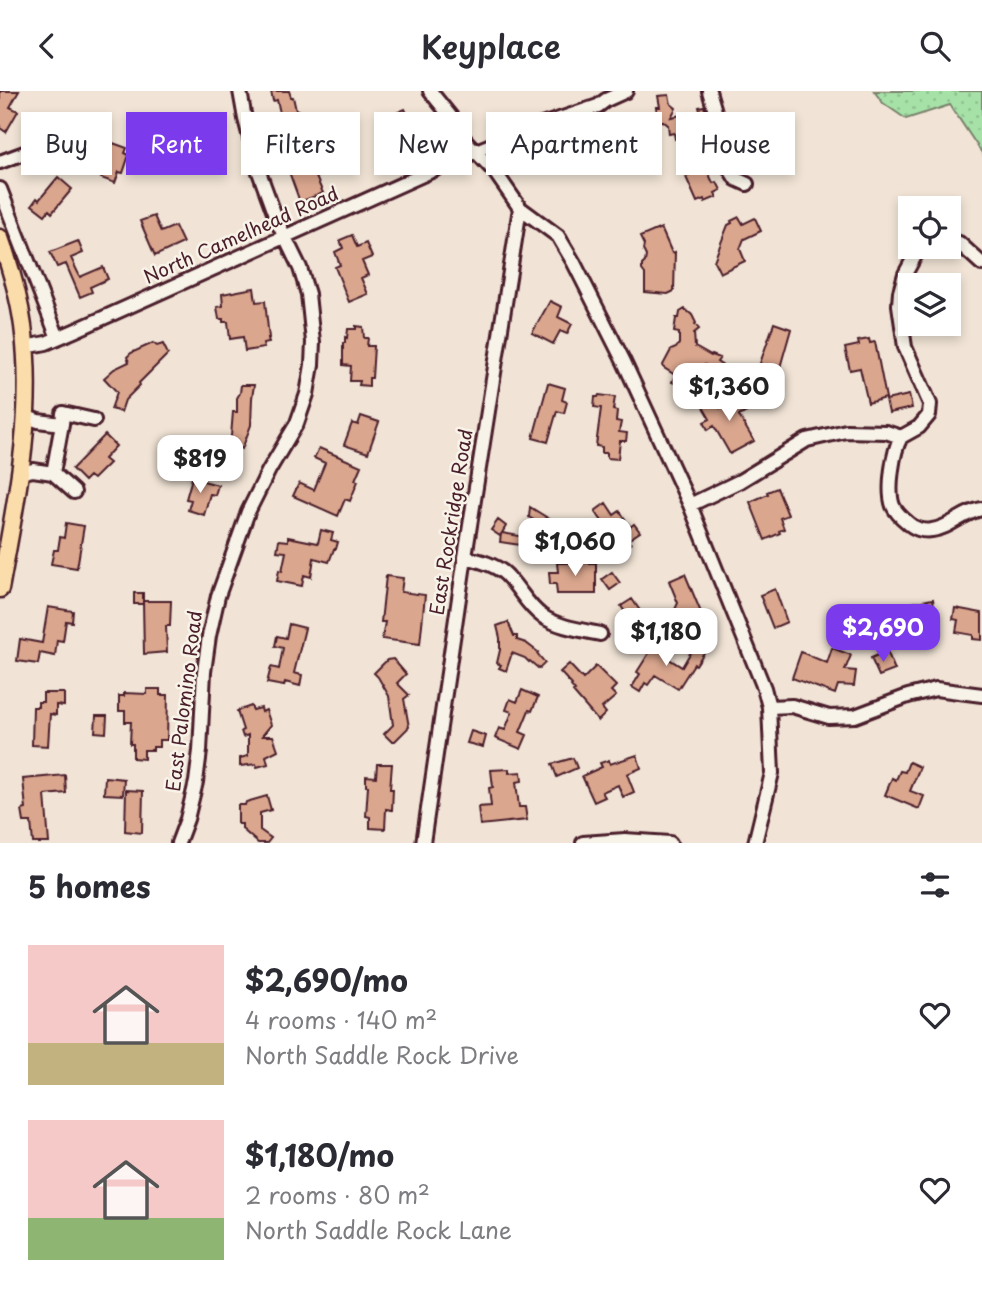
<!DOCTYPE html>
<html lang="en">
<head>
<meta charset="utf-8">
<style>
  :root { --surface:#fff; --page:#f7f7f7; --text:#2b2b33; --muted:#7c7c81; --accent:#7c3aed }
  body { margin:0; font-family:"Playpen Sans",sans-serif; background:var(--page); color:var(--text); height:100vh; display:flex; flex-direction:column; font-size:26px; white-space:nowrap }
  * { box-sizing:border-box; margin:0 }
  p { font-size:23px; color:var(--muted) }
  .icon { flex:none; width:38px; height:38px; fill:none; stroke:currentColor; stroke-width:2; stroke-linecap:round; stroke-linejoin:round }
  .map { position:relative; height:752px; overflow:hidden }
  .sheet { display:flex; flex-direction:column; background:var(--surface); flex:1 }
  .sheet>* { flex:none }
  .banner { position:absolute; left:21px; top:21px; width:942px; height:63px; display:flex; gap:14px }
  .buttons { position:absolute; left:898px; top:105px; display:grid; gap:14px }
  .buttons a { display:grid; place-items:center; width:63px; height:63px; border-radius:0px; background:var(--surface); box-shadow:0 4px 10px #0003; font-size:35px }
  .price { position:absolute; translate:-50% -60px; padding:0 16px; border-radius:14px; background:#fff; color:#222; font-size:23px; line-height:46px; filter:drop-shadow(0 2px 4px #0008) }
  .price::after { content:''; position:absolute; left:50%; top:42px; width:21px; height:16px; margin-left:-10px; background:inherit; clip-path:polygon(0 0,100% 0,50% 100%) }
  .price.selected { background:var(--accent); color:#fff }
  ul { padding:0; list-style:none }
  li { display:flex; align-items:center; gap:21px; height:175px; padding:0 28px }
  li span { display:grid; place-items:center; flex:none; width:196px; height:140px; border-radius:0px; color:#555 }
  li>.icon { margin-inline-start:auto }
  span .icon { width:84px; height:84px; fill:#fffc; stroke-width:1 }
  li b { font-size:30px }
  h2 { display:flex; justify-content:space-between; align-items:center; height:84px; padding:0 28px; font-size:30px }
  .pill { padding:0 24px; border-radius:0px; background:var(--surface); box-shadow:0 4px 10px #0003; font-size:24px; line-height:63px }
  .pill.selected { background:var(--accent); color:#fff }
  header { display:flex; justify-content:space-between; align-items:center; height:91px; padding:0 28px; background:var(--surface); font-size:32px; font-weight:600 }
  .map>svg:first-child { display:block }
  .grass { fill:url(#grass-dots); stroke:#78806a; stroke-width:2 }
  .building { fill:#daa68e; stroke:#4a1f2b; stroke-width:2 }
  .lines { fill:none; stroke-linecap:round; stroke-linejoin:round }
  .minor-casing { stroke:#4a1f2b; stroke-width:18 }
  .major-casing { stroke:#4a1f2b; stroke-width:21 }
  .minor { stroke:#f7f3e8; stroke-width:12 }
  .major { stroke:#fbddab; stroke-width:16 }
  .labels { text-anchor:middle; stroke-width:5; stroke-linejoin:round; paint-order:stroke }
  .street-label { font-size:19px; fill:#4a1f2b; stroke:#f7f3e8 }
</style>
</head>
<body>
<header><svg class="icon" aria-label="back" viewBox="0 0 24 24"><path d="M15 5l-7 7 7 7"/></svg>Keyplace<svg class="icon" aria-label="search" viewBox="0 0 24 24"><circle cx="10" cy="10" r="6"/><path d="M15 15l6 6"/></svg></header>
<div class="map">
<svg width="982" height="752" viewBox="0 0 982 752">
  <defs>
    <pattern id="grass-dots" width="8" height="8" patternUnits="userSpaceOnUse" patternTransform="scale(1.75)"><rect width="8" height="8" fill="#a6e2a8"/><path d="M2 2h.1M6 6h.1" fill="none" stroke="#90c191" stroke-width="1.8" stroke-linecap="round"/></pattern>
  </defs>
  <rect width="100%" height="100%" fill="#f1e4d6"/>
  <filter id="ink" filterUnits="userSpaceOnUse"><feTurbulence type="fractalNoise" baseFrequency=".0143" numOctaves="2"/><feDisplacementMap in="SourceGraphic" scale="14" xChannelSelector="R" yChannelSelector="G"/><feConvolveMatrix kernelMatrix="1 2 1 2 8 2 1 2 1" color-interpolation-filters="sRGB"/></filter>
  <g filter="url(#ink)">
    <path class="grass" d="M874 0H982V62L950 14 906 28 883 12Z"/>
    <path class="building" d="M0 0H19L10 16 18 20 6 41 0 37Z
      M271 0H289L291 6H293L296 19H298L301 31 298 32 300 44 286 48 277 9 273 10Z
      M669 4 671 13 676 17 671 26 687 23 688 30 702 27 699 16 704 15 708 29 710 45 698 47V44L675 48 674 42 669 43 668 34 663 30H658L656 16H660L658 5Z
      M405 18 422 56 409 62 411 65 396 72 388 53 392 51 382 28Z
      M599 44 630 54 626 63 637 67 633 79 621 75 619 81 598 73 601 65 594 62Z
      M113 52 127 57 125 62 129 64 123 82 119 81 115 92 101 87Z
      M321 56 325 64 330 63 336 78 316 86 323 102 300 111 288 78 308 70 305 62Z
      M700 71 702 74 704 72 713 92 717 91 721 99 715 102 717 106 705 111 704 108 697 111 686 86 689 84 688 82 692 80 690 76Z
      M58 86 72 98 52 122 49 119 45 124 32 114 37 107 39 109Z
      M154 125 161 141 175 135 183 152 155 165 140 130Z
      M739 126 743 133 755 127 761 140 744 148 740 158 745 170 720 182 714 170 728 134 732 132 731 130Z
      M661 137 672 162 675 161 674 200 668 203 645 201V183L642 179V174L645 171 646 165 643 159 644 154 640 146Z
      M352 144 357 156 366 152 372 166 362 170 368 184 361 187 368 203 349 211 335 176 340 174 335 161 343 157 340 149Z
      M78 150 83 162 71 167 80 186 103 176 108 188 90 196 92 201 80 206 66 173 57 176 50 161Z
      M254 197 256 211 265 210 269 247H268L269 252 263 253 264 257 245 260 243 246 230 248 228 231H223V228H219L217 216 223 215 222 203Z
      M550 210 562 216 558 226 572 233 567 243 560 240 553 253 532 242Z
      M685 218 692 224 696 232 695 233 699 238 694 242 695 256 711 265 712 264 720 267 717 271 726 277H717L715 280 705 274 703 278 697 275 689 289V293L679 294 672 291 675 284 664 277 663 274 671 259 676 257 679 253V242L674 241 676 227H679L680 221Z
      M774 232 791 238 777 287 757 281Z
      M356 235 363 236 364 247H368L367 255H374L372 287H369V295L359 294 360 290H350L351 275 343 274V252H345V246L347 247 348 238H356Z
      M869 248 870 252 875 251 886 307 868 312 860 277 850 279 845 257 859 254 858 250Z
      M153 252 157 255 163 253 168 263 139 292 140 294 125 309 121 321 111 318 117 301 104 287 114 278 129 271 127 266 131 262Z
      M548 292 565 297 562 309 567 311 564 322 557 320 548 351 533 347Z
      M241 294H254L252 307 251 334 242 358 228 353 231 345 233 321H237V307L240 302Z
      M599 304 615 306 613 319 617 320 616 330 621 331 619 341 627 342 626 350H620L618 368 607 367V362H602V356L596 355 601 317 594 316 595 306H598Z
      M909 304 912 317 889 322 886 309Z
      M742 305 750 319 739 325 754 350 730 363 714 335 708 339 704 331 710 328 703 316 706 314 704 310 712 306 717 315 719 314 720 317Z
      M361 325 379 331 368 362 344 354 352 332 358 334Z
      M105 344 116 355 104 368 109 372 93 388 89 385 84 390 72 378Z
      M319 357 361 375 355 389 358 390 350 410 345 408 338 425 293 405 299 392 314 399 325 372 314 367Z
      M192 387 218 394 215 404 210 403 204 424 188 419 191 409 186 408Z
      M777 397 788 424 780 427 784 438 779 440 780 442 765 449 750 411 768 403 767 401Z
      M606 412 614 424 620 420 630 436 634 433 640 441 628 449 631 453 622 459 595 420Z
      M530 416 551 429 533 460 527 455 500 451 501 443 500 445 491 439 498 429 506 435 502 442 525 446 535 430 529 426Z
      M66 432 84 435 77 477 51 473 54 459H58L60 446 64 447Z
      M321 439 333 442 331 449 338 451 336 458H334L329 471 314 467 311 486 304 484 302 495 277 490 279 479 282 480 286 461 277 460 279 449 288 450V446L318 452Z
      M573 469H584V472H596V503H557L556 493H550L549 481H558L557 472H573Z
      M612 481 620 492 610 499 602 488Z
      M685 483 702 524 709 527 703 542 671 527 678 512 669 490Z
      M386 485 403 487 401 501 425 504 420 553 382 548 385 531H381Z
      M775 498 787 531 773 537 760 504Z
      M134 502H143V510H171L170 535H166L167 561 144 563 143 510V513H134Z
      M632 508 641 521 629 527 621 515Z
      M933 508 935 523 928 525 930 537 924 538 925 545 915 547 913 538 910 539 907 520 912 519 911 512Z
      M48 516 73 520 72 531 66 530 63 550 57 549 55 565 40 562 38 573 17 570 20 548 42 552Z
      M955 517 982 522V549L973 548V544L956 541 958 529 953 528Z
      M508 531 514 545H517V549L526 552 538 561 537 562 545 572 539 578 530 570 529 571 525 567 512 562 506 580 499 577 501 574 497 572 500 559V547L497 535Z
      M289 533 305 537 294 582 302 584 300 595 285 591 284 595 267 592 271 576 279 578 283 557 275 555 277 545 286 547Z
      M654 554 669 563 666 566 682 576 695 554 705 560 696 574 694 573 678 598 655 584 648 594 645 592 640 601 632 596 640 583 637 581Z
      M832 557 851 564 845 579 856 580 854 595 838 594 835 603 792 587 801 561 827 572Z
      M887 560 895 579 879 585 871 567Z
      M393 568 406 583 397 592 409 604 404 608 409 636 395 650H391L384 643 393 634 389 605 378 586 374 582 387 569Z
      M569 573 583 588 596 575 616 595 611 600 616 605 602 617 606 622 598 630 573 601 575 600 571 595 572 594 560 581Z
      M147 598H160V604H168L167 649H159V656H153V659H144V668L133 667V653H130L131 631H125V620H119V605H124V602L147 603Z
      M522 599 538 606 532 620 529 619 520 641 527 644 521 658 495 647 499 637 505 639 512 621 506 619 510 608 517 611Z
      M43 602H64V615L56 614V624L50 623 48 655 32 654 33 616H38V611H43Z
      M251 615 253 619 261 617 262 621 266 619 271 634 262 645H273L278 659 266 665 268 673 257 676 256 673 240 675V667L248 665V644L243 646 241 640 243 639 237 620Z
      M96 625H107L106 642 95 641Z
      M471 640 486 645 483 656 467 652Z
      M637 664 641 677 627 683 634 701 623 706 618 694 602 701 605 706 594 711 582 685 602 676 600 672 609 669 610 673Z
      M573 667 577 677 557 686 552 673Z
      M909 671 920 676 910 700 924 705 919 718 885 704 892 687 896 689 900 680 905 681Z
      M377 673H392L390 698H393L392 719 386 718 385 738 370 737V726L366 725 368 695H366V685L376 686Z
      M509 678V682L521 681 522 690 516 691 519 716H525L527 729 480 734 478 716 491 715 489 697 493 696 491 679Z
      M65 684 66 702 45 704 49 752H33L31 731H24L22 719 26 718 23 688Z
      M105 686 124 688 123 704 104 703Z
      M126 699 143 700 142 742 125 740Z
      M267 705 271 719 260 722V739L271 747 267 752H258L242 738V733H238V714H245L246 711Z"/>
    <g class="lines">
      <defs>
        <path id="minor" d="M430 0 451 26 463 47 495 81 520 117 558 145 574 172 624 271 690 414 764 597 769 616 772 682 755 752
          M709 0 717 27 720 58 723 67 736 88 747 93
          M0 71 51 52 70 53
          M0 98 58 247
          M948 149 959 152 982 173
          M25 256 46 252 74 240 476 60 530 38 598 15 606 9 626 0
          M62 333 63 322 94 329
          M901 346 919 336 929 324 930 313 905 256 899 214 900 201 905 183 916 163 924 156
          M901 346C893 360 887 399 893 415 896 421 902 427 907 431 913 437 923 441 932 439 950 437 963 421 982 418
          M20 382 33 379 53 382 62 333 38 330 25 325
          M53 382 74 401
          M690 414 740 390 807 349 846 340 886 341 901 346
          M465 466C480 470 499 474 509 487 521 500 528 515 542 525 558 536 581 539 600 543
          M769 616 792 615 829 626 855 625 908 605 936 598 982 604
          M178 752 187 728 196 691 200 660 204 581 209 545 218 505 248 421 269 379 297 332 307 303 312 274 313 251 308 203 300 177 277 130 259 81 245 28 240 0
          M423 752 465 466 520 117
          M583 752 625 749 670 752"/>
        <path id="major" d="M0 147C10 175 19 205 23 235 35 324 16 411 0 498"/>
      </defs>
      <use href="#minor" class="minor-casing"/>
      <use href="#major" class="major-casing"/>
      <use href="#minor" class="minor"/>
      <use href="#major" class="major"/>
    </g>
  </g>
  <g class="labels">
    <g class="street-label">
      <text transform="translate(241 144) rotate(-24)" y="7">North Camelhead Road</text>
      <text transform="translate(451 431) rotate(-81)" y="7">East Rockridge Road</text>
      <text transform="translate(184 610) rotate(-83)" y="7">East Palomino Road</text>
    </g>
  </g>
</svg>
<div class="buttons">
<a><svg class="icon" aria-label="locate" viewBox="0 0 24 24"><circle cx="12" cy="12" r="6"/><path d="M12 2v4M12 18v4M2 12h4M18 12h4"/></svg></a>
<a><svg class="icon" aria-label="layers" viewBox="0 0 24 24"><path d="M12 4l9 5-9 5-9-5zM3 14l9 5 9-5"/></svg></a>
</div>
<b class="price" style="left:729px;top:332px">$1,360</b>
<b class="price" style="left:200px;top:404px">$819</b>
<b class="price" style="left:575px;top:487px">$1,060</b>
<b class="price selected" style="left:883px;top:573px">$2,690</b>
<b class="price" style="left:666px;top:577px">$1,180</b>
<div class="banner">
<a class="pill">Buy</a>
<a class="pill selected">Rent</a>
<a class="pill">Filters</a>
<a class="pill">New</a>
<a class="pill">Apartment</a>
<a class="pill">House</a>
</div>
</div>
<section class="sheet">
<h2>5 homes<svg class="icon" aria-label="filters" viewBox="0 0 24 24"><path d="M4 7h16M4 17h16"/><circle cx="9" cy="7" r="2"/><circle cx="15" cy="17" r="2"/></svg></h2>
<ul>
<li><span style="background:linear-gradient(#f6c9c9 70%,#c2b280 0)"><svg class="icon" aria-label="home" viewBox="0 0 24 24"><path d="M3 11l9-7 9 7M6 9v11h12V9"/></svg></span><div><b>$2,690/mo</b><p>4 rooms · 140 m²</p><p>North Saddle Rock Drive</p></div><svg class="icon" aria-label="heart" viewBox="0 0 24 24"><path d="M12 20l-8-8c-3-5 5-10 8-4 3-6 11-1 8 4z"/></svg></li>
<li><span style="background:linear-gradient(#f6c9c9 70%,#8fb573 0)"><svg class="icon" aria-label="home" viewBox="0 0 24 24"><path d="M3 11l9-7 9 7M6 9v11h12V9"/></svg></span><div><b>$1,180/mo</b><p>2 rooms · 80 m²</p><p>North Saddle Rock Lane</p></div><svg class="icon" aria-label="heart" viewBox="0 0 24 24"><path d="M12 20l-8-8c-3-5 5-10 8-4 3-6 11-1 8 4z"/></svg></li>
</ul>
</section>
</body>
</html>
